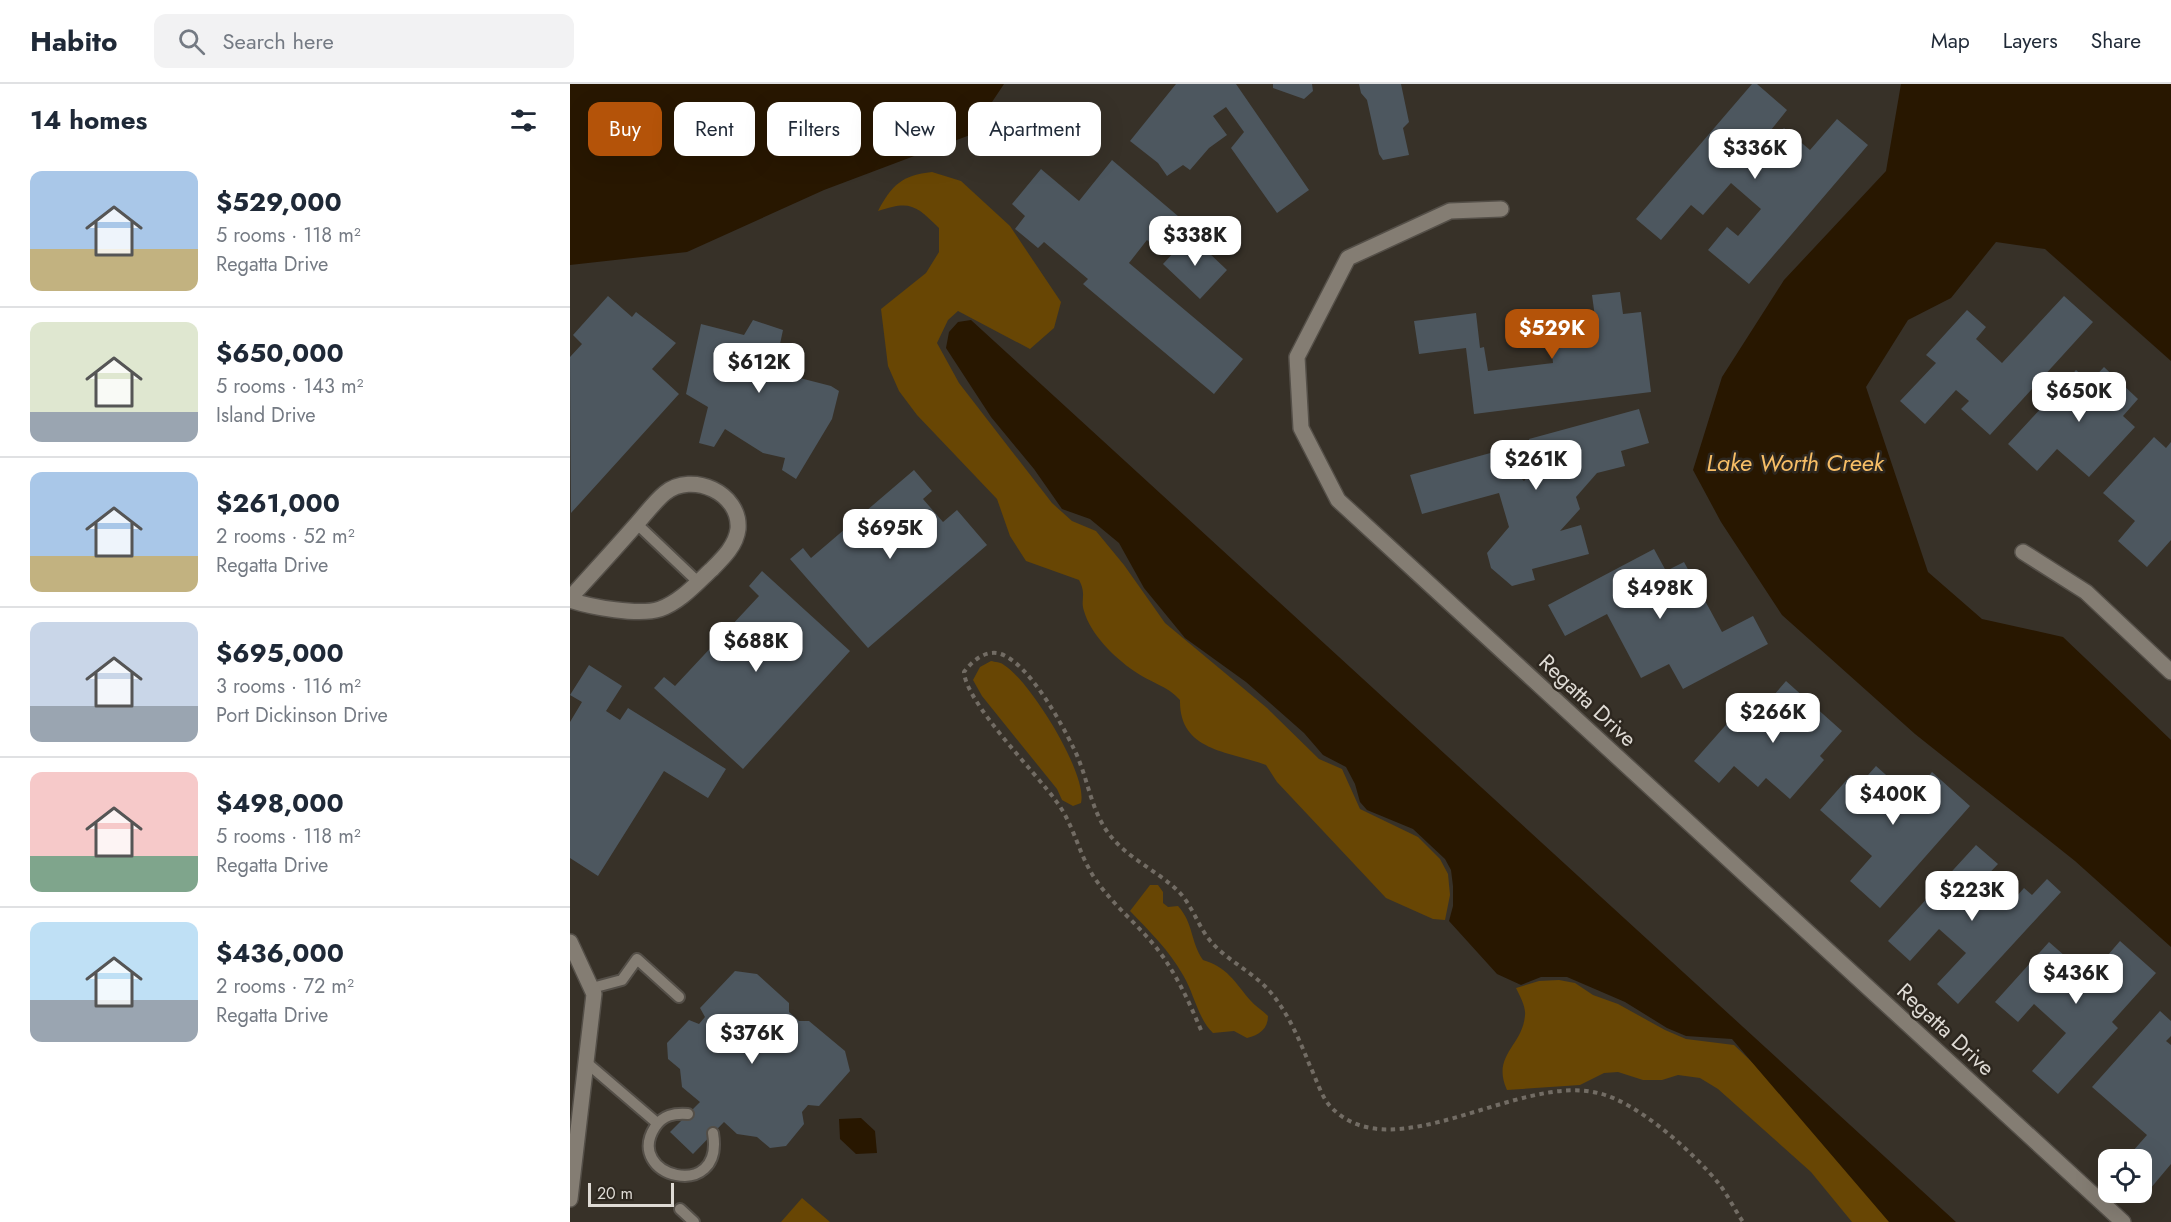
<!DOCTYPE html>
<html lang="en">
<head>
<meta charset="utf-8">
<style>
  :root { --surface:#fff; --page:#f2f2f3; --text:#1f2937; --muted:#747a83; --line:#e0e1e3; --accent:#b45309 }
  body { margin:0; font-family:Jost,sans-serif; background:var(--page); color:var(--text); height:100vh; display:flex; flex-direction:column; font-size:22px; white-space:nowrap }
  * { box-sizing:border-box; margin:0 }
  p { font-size:20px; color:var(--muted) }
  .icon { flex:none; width:33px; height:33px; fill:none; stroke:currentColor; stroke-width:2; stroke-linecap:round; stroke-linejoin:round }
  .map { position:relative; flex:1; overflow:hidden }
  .side { display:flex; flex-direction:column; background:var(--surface); width:570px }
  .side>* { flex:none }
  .banner { position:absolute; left:18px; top:18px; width:570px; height:54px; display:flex; gap:12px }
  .buttons { position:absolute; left:1528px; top:1065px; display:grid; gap:12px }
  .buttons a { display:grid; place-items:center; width:54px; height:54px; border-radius:12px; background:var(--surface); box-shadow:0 6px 24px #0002; font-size:30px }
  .scale { position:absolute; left:18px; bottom:15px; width:86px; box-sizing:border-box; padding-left:6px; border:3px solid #dfdbd5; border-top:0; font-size:16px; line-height:21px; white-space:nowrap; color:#dfdbd5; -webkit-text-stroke:4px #2d271f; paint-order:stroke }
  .price { position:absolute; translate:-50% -51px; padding:0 14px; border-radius:12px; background:#fff; color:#222; font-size:20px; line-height:39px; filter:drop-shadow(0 2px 3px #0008) }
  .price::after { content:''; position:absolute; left:50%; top:36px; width:18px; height:14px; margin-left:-9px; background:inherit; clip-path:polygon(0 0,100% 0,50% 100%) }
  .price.selected { background:var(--accent); color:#fff }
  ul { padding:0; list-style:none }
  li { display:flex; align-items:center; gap:18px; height:150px; padding:0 30px }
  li+li { border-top:2px solid var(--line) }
  li span { display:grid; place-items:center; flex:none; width:168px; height:120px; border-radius:12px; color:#555 }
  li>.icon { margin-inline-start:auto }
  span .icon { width:72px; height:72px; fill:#fffc; stroke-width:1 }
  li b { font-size:26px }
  h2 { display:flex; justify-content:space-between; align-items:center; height:72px; padding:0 30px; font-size:26px }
  .pill { padding:0 21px; border-radius:12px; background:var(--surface); box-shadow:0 6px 24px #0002; font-size:21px; line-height:54px }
  .pill.selected { background:var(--accent); color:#fff }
  header { display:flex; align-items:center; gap:36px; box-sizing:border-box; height:84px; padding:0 30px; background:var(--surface); border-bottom:2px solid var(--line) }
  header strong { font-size:28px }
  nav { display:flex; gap:33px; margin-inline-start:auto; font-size:21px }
  .search { width:420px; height:54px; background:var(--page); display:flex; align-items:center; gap:15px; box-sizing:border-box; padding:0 21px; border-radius:12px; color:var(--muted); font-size:22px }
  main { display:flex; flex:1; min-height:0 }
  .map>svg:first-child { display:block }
  .green { fill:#684604 }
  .water { fill:#281700 }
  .building { fill:#4d575f }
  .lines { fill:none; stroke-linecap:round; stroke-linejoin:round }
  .lane-casing { stroke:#544f48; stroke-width:14 }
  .street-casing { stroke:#544f48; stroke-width:18 }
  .path { stroke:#726c64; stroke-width:4; stroke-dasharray:4.5 4.5; stroke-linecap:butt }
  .lane { stroke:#847d73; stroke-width:10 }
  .street { stroke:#847d73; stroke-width:15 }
  .labels { text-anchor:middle; stroke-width:5; stroke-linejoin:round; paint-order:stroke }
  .street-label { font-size:22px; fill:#dfdbd5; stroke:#2d271f }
  .water-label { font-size:24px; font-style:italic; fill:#f7be66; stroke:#2d271f }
</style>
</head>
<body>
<header>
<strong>Habito</strong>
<div class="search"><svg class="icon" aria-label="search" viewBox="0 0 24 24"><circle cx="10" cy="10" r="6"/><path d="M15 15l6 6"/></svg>Search here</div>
<nav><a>Map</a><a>Layers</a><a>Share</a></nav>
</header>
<main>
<section class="side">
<h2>14 homes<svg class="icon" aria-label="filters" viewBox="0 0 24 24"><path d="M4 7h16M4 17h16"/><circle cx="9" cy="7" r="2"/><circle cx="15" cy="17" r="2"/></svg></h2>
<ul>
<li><span style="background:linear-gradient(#a9c7e8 65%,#c2b280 0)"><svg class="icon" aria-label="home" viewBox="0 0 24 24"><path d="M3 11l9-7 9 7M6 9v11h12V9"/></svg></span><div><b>$529,000</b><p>5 rooms · 118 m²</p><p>Regatta Drive</p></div></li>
<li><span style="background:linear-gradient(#dfe7d0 75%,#9aa5b1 0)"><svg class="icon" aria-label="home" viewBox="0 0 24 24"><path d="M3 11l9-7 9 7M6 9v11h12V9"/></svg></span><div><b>$650,000</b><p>5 rooms · 143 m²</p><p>Island Drive</p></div></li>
<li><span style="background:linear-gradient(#a9c7e8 70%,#c2b280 0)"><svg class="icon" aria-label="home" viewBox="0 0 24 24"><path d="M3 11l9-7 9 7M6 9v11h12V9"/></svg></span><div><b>$261,000</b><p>2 rooms · 52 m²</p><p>Regatta Drive</p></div></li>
<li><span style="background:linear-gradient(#c9d6e8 70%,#9aa5b1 0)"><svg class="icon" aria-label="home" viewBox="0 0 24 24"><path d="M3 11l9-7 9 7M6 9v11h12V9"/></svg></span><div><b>$695,000</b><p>3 rooms · 116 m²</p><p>Port Dickinson Drive</p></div></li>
<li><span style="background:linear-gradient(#f6c9c9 70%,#7fa58c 0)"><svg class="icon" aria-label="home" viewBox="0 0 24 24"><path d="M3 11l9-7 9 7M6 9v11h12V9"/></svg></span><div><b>$498,000</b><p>5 rooms · 118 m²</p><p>Regatta Drive</p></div></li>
<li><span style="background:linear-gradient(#bfe0f5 65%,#9aa5b1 0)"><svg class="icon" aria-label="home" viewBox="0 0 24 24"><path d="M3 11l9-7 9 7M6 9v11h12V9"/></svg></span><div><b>$436,000</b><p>2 rooms · 72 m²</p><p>Regatta Drive</p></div></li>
</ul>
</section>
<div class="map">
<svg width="1601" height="1138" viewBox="0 0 1601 1138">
  <rect width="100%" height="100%" fill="#373128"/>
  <path class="green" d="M362 88 391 97 440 142 491 218 484 244 460 265 388 227 378 236 367 259 389 299 482 419 502 437 526 447 554 481 595 539 697 624 749 675 772 685 790 725 848 753 870 775 878 790 880 811 875 836 863 835 816 814 707 698 696 681C660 667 609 668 610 616 598 602 579 598 564 587 544 573 521 551 514 527 510 515 517 511 509 496L456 477 440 452 427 415 347 331 329 307 318 282 311 225 356 189 369 168V144C346 121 340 116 308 127 322 101 332 91 362 88Z
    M421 577C425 578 431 578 434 581 460 597 518 690 511 719L503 722 492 716 487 705 412 612 403 596 410 583Z
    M580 801H588L593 808V819L598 823 608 822C624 840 620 857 633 876 657 883 665 898 680 916 685 922 692 926 698 932 698 945 689 951 677 954L664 947 643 949C628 935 624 909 613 891 599 866 580 848 560 827Z
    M989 896 1005 899 1023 911 1048 920 1095 946 1116 955 1164 961 1351 1138H1282L1241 1088 1148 1005 1130 994 1108 991 1092 996H1073L1048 988 1034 989 1010 1001 937 1006C921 971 953 962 955 931 956 923 950 912 946 904L969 897Z
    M232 1114 260 1138H211Z"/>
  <path class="water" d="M0 0H434L400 51 254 106 117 168 0 181Z
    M1331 0H1601V277L1475 165 1426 158 1381 214 1338 236 1296 303 1358 488 1412 535 1493 553 1601 656V863L1505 777 1345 650 1212 531 1151 438 1123 386 1152 293 1214 196 1316 87Z
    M401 236 1386 1138H1319L1162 955 1116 952 1097 944 1055 918 997 893H971L951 901 927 890 879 837 883 822V802L881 786 875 775 843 745 797 726 790 718 785 700 776 683 753 671 734 649 676 598 615 554 574 504 549 459 520 435 492 425 464 385 421 333 376 264 379 248 388 238Z
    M291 1034 305 1047 307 1069 286 1070 270 1055 269 1035Z"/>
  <path class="building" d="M606 0H666L739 106 707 129 661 64 674 48 656 23 643 32 657 51 639 64 620 86 613 81 597 92 588 79 560 57Z
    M703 0H742L743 7 734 15 703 4Z
    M789 0H831L839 38 833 44 839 71 813 76 809 70 797 16 791 9Z
    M1182 0H1187L1217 26 1201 46 1207 51 1214 44 1240 66 1267 35 1298 61 1179 200 1138 166 1157 143 1168 152 1191 125 1161 99 1133 131 1121 121 1091 156 1066 135Z
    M542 76 615 138 590 168 577 156 559 179 673 275 644 310 513 200 518 195 474 158 468 164 445 145 455 132 442 120 471 85 509 117Z
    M620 151 657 186 630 215 593 180Z
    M1050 208 1053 230 1071 228 1081 308 904 330 896 264 849 270 844 237 906 229 910 264 914 263 918 287 983 279 981 259 1001 257 999 236 1025 233 1022 211Z
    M38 212 62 233 66 228 106 259 82 285 109 310 1 429 0 273 12 260 3 251Z
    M1494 212 1523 238 1420 351 1391 325 1399 317 1386 306 1355 340 1330 317 1366 279 1356 271 1397 226 1416 243 1406 255 1432 279Z
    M183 236 213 246 210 260 231 272 226 293 261 302 269 307 262 335 226 395 212 386 215 374 193 369 155 345 144 363 129 359 138 323 116 310 131 240 174 251Z
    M1534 283 1568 315 1553 332 1565 343 1519 393 1487 365 1467 387 1438 360 1506 286 1520 298Z
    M1069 325 1079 359 1051 367 1055 382 1027 389 1006 413 1010 425 990 447 1011 441 1019 470 962 485 965 496 942 502 921 484 917 469 939 443 929 409 852 430 840 391 935 365 941 385 954 397 966 383 959 355Z
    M1584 353 1596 364 1601 358V456L1577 483 1548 457 1565 437 1533 409Z
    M344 386 362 407 353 415 373 438 387 426 417 461 298 564 220 475 233 464 241 474Z
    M1084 465 1096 487 1114 478 1152 548 1183 532 1198 560 1113 605 1099 580 1071 594 1037 530 995 552 978 521Z
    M192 487 280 567 173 685 84 604 94 593 105 602 189 512 179 502Z
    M19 581 52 602 36 627 50 636 58 624 156 685 138 714 94 687 28 792 0 774V638L12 618 0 611Z
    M1216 597 1272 647 1250 672 1254 676 1220 715 1196 694 1188 703 1164 682 1149 699 1124 677 1162 634 1174 646Z
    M1306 682 1324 698 1329 691 1347 706 1362 688 1400 722 1310 824 1280 797 1302 772 1250 726 1281 691 1290 700Z
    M1406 761 1428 780 1411 798 1438 822 1454 804 1462 811 1477 795 1491 808 1388 920 1367 900 1396 869 1369 845 1340 877 1318 857Z
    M1550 857 1586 889 1542 938 1548 944 1488 1010 1462 987 1496 949 1464 920 1448 938 1425 918 1479 858 1519 893Z
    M165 887 187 890 219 919V928L229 937H239L275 967 280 987 249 1022 238 1021 232 1028 234 1040 216 1062 200 1064 187 1053 167 1050 154 1038 123 1070 100 1048 130 1018 112 1003 110 985 98 975 97 959 119 936 129 940 135 933 130 924Z
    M1590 927 1601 937V952L1596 957 1601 961V1080L1580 1105 1572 1098V1076H1555L1577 1051 1522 1003Z"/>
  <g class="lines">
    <defs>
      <path id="lane" d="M67 440 128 498
        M22 904 52 896 67 875 109 913
        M17 979 87 1039
        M118 1030C104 1029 93 1031 85 1043 53 1093 155 1119 143 1049
        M110 1125 124 1138"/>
      <path id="street" d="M931 125 880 127 778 174 727 273 731 344 768 416 1553 1138
        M1453 468 1516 508 1601 588
        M0 514C21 491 43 467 64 443 74 432 84 418 95 409 122 387 171 409 168 445 166 462 152 475 141 486 126 500 110 518 90 525 69 532 21 523 0 516
        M0 858 24 910 0 1115"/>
    </defs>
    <use href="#lane" class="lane-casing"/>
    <use href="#street" class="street-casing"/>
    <path class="path" d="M631 946C619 918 607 891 588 866 568 840 540 819 522 790 508 767 503 739 486 717 466 689 396 619 394 588 402 577 416 565 431 570 459 580 491 638 504 665 518 693 520 725 539 750 557 774 586 786 607 806 623 821 628 844 643 860 661 879 686 890 702 910 719 931 730 957 740 982 746 994 751 1012 760 1022 821 1089 948 989 1028 1009 1068 1018 1124 1069 1150 1101 1158 1112 1165 1126 1173 1138"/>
    <use href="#lane" class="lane"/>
    <use href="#street" class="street"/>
  </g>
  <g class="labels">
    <g class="street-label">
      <text transform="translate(1018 616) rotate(43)" y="8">Regatta Drive</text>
      <text transform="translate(1376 945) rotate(43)" y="8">Regatta Drive</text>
    </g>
    <g class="water-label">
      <text x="1225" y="387">Lake Worth Creek</text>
    </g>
  </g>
</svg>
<div class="buttons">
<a><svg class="icon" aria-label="locate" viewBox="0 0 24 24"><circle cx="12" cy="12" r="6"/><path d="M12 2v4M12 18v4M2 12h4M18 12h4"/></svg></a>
</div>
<div class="scale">20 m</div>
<b class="price" style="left:1185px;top:96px">$336K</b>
<b class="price" style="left:625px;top:183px">$338K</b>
<b class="price selected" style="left:982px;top:276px">$529K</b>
<b class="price" style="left:189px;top:310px">$612K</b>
<b class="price" style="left:1509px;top:339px">$650K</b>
<b class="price" style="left:966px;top:407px">$261K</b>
<b class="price" style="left:320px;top:476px">$695K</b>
<b class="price" style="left:1090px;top:536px">$498K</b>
<b class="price" style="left:186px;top:589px">$688K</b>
<b class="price" style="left:1203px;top:660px">$266K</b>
<b class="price" style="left:1323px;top:742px">$400K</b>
<b class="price" style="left:1402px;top:838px">$223K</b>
<b class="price" style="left:1506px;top:921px">$436K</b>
<b class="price" style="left:182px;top:981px">$376K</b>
<div class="banner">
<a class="pill selected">Buy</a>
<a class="pill">Rent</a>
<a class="pill">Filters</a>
<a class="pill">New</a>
<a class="pill">Apartment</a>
</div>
</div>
</main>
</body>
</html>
